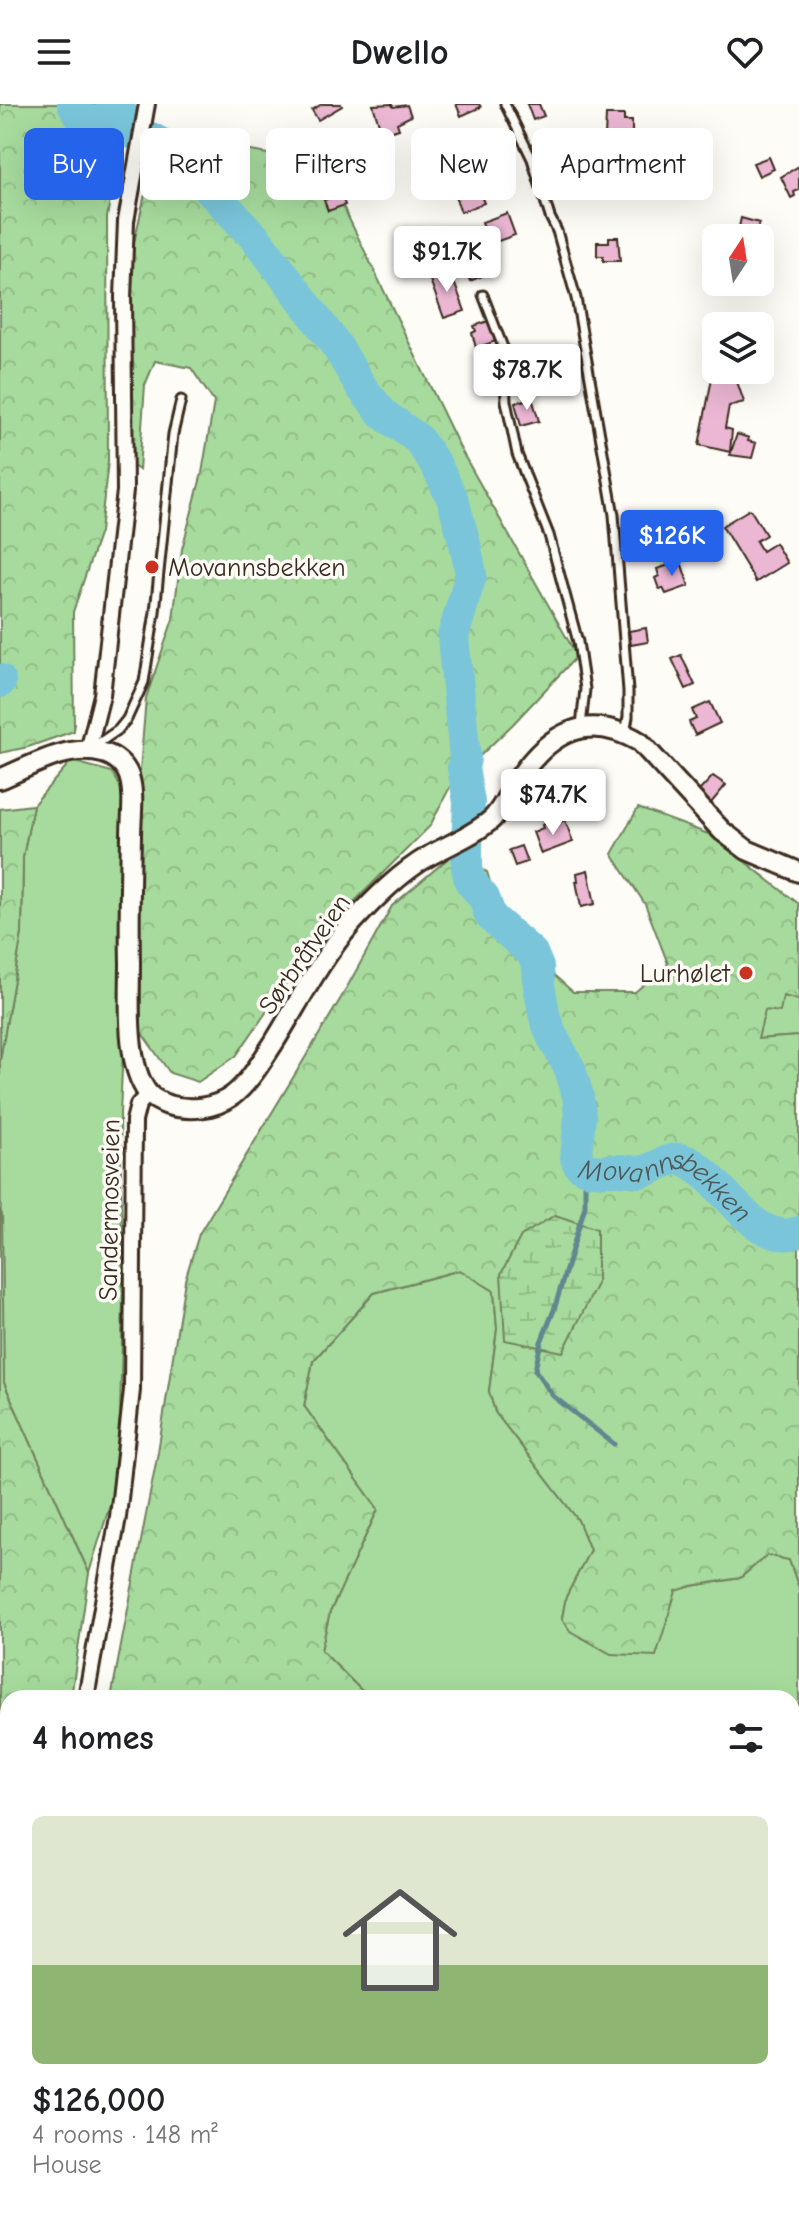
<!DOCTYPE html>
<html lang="en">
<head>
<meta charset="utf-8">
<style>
  :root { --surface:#fff; --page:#f2f2f2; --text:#202124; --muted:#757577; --line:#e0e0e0; --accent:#2563eb }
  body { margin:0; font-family:"Comic Neue",sans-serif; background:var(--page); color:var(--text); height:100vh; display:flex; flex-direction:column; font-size:30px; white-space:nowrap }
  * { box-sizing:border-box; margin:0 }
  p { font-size:26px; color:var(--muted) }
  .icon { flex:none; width:44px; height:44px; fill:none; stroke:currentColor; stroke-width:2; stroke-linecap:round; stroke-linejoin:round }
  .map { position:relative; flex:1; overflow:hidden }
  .drawer { position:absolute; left:0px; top:1586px; width:800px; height:536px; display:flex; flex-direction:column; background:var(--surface); border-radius:24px 24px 0 0; box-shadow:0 8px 32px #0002 }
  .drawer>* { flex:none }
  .banner { position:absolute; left:24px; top:24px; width:752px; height:72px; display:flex; gap:16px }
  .needle { width:52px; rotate:12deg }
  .buttons { position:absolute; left:702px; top:120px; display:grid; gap:16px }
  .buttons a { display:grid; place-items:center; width:72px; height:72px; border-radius:12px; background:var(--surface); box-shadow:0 8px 32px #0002; font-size:40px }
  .price { position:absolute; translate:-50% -68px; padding:0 18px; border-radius:8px; background:#fff; color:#222; font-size:26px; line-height:52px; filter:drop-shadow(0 2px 4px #0008) }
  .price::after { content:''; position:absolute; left:50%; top:48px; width:24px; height:18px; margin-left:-12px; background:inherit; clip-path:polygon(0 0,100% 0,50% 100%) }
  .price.selected { background:var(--accent); color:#fff }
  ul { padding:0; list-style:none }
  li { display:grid; align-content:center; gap:16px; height:424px; padding:0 32px }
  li+li { border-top:2px solid var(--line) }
  li span { display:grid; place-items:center; height:248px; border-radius:12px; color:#555 }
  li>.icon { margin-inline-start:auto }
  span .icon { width:144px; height:144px; fill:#fffc; stroke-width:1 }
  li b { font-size:34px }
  h2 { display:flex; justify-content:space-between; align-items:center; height:96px; padding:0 32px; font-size:34px }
  .tag { padding:0 28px; border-radius:12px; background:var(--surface); box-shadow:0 8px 32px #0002; font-size:28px; line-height:72px }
  .tag.selected { background:var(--accent); color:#fff }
  header { display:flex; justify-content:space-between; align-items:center; height:104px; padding:0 32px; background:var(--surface); font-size:36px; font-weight:700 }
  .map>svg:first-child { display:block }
  .grass { fill:#a7db9d; stroke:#71825e; stroke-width:2 }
  .forest { fill:url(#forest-crowns); stroke:#71825e; stroke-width:2 }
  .wetland { fill:url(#wetland-marsh); stroke:#71825e; stroke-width:2 }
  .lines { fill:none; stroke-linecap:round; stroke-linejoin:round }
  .stream { stroke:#61878f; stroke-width:5 }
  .river { stroke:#7ac5da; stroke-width:32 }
  .building { fill:#ebb7d3; stroke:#3b2a1e; stroke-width:2 }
  .service-casing { stroke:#3b2a1e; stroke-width:13 }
  .minor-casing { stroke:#3b2a1e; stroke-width:20 }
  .tertiary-casing { stroke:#3b2a1e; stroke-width:24 }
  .service { stroke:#fdfcf7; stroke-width:7 }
  .minor { stroke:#fdfcf7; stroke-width:14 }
  .tertiary { stroke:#fdfcf7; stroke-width:18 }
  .poi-dot { fill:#c8321e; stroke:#fdfcf7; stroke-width:3 }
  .labels { text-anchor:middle; stroke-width:7; stroke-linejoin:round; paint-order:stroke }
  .poi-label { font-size:26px; fill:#3b2a1e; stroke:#fdfcf7; text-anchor:start }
  .street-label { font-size:26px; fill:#3b2a1e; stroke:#fdfcf7 }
  .water-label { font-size:28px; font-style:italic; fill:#4e5856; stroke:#fdfcf7 }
</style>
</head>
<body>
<header><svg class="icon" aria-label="menu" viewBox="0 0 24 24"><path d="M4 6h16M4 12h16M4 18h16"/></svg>Dwello<svg class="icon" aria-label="heart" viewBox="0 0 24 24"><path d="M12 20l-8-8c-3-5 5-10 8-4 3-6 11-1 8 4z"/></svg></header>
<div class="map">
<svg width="799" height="2122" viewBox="0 0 799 2122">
  <defs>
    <pattern id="forest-crowns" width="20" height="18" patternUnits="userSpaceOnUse" patternTransform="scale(2)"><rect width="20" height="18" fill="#a7db9d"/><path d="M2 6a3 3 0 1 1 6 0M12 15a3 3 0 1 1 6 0" fill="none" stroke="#91bc87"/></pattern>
    <pattern id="wetland-marsh" width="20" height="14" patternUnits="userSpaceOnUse" patternTransform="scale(2)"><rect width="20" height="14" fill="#a7db9d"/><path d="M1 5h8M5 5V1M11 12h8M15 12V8" fill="none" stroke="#91bc87"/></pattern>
  </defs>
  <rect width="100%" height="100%" fill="#fdfcf7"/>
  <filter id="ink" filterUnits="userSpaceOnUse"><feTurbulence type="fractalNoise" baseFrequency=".0125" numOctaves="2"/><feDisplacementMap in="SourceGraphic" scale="16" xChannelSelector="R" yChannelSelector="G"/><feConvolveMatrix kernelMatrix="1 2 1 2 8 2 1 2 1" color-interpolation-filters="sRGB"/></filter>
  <g filter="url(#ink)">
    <path class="grass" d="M71 657 112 668 123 687V944L120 1010 123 1196 120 1310 113 1391 89 1469 4 1279 1 1176 0 956 22 829 23 753 33 701Z
      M783 892 799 896V932L757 935 765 906Z
      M461 1166 494 1187 497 1225 489 1287 495 1308 578 1416 590 1446 566 1493 562 1514 692 1482 740 1474 767 1451 789 1456 799 1484V1936H792V1594H364L363 1588 321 1546 330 1508 378 1405 304 1302 313 1257 374 1189Z
      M8 1612V2114H40L42 2122H0V1613Z"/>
    <path class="forest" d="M0 0H125L107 114 108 357 100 428 73 508 74 627 28 643 0 649Z
      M223 42 302 56 340 96 461 346 577 552 513 620 452 679 430 722 316 836 236 952 198 978 170 969 141 928 139 678 146 594 173 515 182 445 202 369 214 298 191 264 155 257 145 281 139 366 128 359V165L151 64 179 48Z
      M33 701 23 753 22 829 0 956V705Z
      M638 704 711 731 799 800V896L783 892 780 908 765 906 758 935 799 932V1484L789 1456 767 1451 740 1474 692 1482 676 1487 656 1552 611 1550 570 1527 562 1514 566 1493 590 1446 578 1416 495 1308 489 1287 497 1225 494 1187 460 1166 374 1189 313 1257 304 1302 378 1405 330 1508 321 1546 364 1589V1594H111L158 1348 185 1176 199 1130 341 894 392 802 452 751 487 768 505 828 573 888H635L668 860 645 800 612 750Z
      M0 1107 2 1110 4 1279 89 1469 71 1594H8V1612L0 1613Z
      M792 1936H799V2122H69L68 2114H792Z"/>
    <path class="wetland" d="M555 1111 597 1125V1180L563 1248 505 1236 501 1170 521 1132Z"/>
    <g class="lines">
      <path class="stream" d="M585 1065V1102L554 1206 541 1238 535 1266 553 1292 614 1340"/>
      <g class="river">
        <path d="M73 0 82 15 109 20H124"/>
        <path id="s1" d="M112 0 122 10 124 20 134 30 151 34 164 41 213 89 257 136 299 191 338 244 362 284 383 310 418 335 436 361 453 396 465 440 471 470 453 533 465 654 463 664 469 698 467 743V764L470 777 484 794 491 813 532 849 538 863 539 881 545 914 552 932 570 965 578 992 580 1012 576 1054 579 1061C592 1070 605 1065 620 1066 626 1066 633 1068 639 1068 658 1066 670 1047 691 1059 725 1079 755 1144 799 1128"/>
        <path d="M0 576V578"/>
      </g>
    </g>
    <path class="building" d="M322 0H341L342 2 318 16 312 6Z
      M392 0 393 3 407 1 411 12 397 19 399 25 382 30 373 1Z
      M456 0H479L481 3 461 12Z
      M527 0H539L544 12 533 16Z
      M606 11H624V17H632V33H605Z
      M619 53V57H625L624 74 612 73V68L593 69 592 55Z
      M769 53 774 65 759 72 753 59Z
      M467 54 474 73 477 72 482 86 479 87 484 99 461 108 444 63Z
      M799 62V86L794 88 795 92 791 94 781 73Z
      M341 90 345 101 328 107 324 96Z
      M507 109 515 131 490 140 482 118Z
      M741 114 759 119 756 128 739 123Z
      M609 133H618L620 157H603V152H597V138H609Z
      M485 151 492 168 470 177 463 160Z
      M449 165 465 207 444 214 429 173Z
      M491 216 499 236 476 244 472 229 476 227 474 222Z
      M734 269 744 298 729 302 725 324 732 326 730 348 699 341 712 274Z
      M532 294 539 317 521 322 515 299Z
      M737 330 749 334 748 337 756 339 752 354 730 351Z
      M750 405 766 431 756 437 762 447 775 439 787 459 756 478 722 422Z
      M675 459 676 462 682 461 689 482 666 490 663 484 659 485 655 474 659 472 657 465Z
      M646 524 648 538 631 541 629 527Z
      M681 551 695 581 686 585 672 555Z
      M710 598 720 619 695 631 689 618 696 615 692 606Z
      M713 672 726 681 711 699 699 687Z
      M565 716 573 738 541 750 533 728 543 724 542 721 550 718 551 721Z
      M521 742 527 758 515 762 509 746Z
      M588 766 595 800 581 803 576 777H578L577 769Z"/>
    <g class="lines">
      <defs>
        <path id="service" d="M505 0 532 55 550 113 557 127 576 194 614 411 628 587V613L625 630
          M483 191 504 246 506 297 517 350 549 431 578 538 585 585 581 622
          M93 643 118 626 127 615 144 578 155 508 173 330 181 296"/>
        <path id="minor" d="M88 647 102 591 125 387 123 193 126 117 147 0
          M86 1594 118 1413 132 1286 134 1017 138 1001 148 990
          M50 2114 52 2122"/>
        <path id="tertiary" d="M0 675C33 661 67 640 103 649 115 652 125 661 129 672 135 690 131 713 131 732 130 775 129 817 130 859 130 895 125 960 148 989 152 994 162 999 168 1001 189 1007 214 1005 232 992 249 979 261 958 273 940 298 900 321 854 352 819 376 793 400 769 429 752 450 740 474 731 492 715 503 704 509 688 518 675 550 628 587 607 640 638L722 727 747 746 799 768"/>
      </defs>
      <use href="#service" class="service-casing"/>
      <use href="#minor" class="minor-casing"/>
      <use href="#tertiary" class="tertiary-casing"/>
      <use href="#service" class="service"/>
      <use href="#minor" class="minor"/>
      <use href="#tertiary" class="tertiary"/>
    </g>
  </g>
  <g class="poi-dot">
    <circle cx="152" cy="463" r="8"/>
    <circle cx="746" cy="869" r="8"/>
  </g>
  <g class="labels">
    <g class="poi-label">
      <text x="168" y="472">Movannsbekken</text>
      <text x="730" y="878" text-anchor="end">Lurhølet</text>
    </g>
    <g class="street-label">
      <text transform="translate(304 850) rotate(-55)" y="9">Sørbråtveien</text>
      <text transform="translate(109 1106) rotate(-89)" y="9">Sandermosveien</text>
    </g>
    <g class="water-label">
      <text dy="10" stroke="none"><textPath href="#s1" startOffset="1336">Movannsbekken</textPath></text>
    </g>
  </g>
</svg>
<div class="buttons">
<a><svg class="needle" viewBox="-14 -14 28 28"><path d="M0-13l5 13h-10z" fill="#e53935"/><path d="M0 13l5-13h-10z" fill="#757577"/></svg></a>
<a><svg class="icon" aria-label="layers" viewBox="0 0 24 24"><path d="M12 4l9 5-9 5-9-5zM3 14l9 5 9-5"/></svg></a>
</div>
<b class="price" style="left:447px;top:190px">$91.7K</b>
<b class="price" style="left:527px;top:308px">$78.7K</b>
<b class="price selected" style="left:672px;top:474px">$126K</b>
<b class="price" style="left:553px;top:733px">$74.7K</b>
<div class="banner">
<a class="tag selected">Buy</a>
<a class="tag">Rent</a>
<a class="tag">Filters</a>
<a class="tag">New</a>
<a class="tag">Apartment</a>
</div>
<section class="drawer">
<h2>4 homes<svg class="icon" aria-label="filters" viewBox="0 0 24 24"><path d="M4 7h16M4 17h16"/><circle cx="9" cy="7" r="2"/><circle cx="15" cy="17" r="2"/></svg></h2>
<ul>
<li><span style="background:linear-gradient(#dfe7d0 60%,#8fb573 0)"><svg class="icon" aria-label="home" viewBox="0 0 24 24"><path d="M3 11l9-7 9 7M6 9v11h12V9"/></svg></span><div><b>$126,000</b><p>4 rooms · 148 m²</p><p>House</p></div></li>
</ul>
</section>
</div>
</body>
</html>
